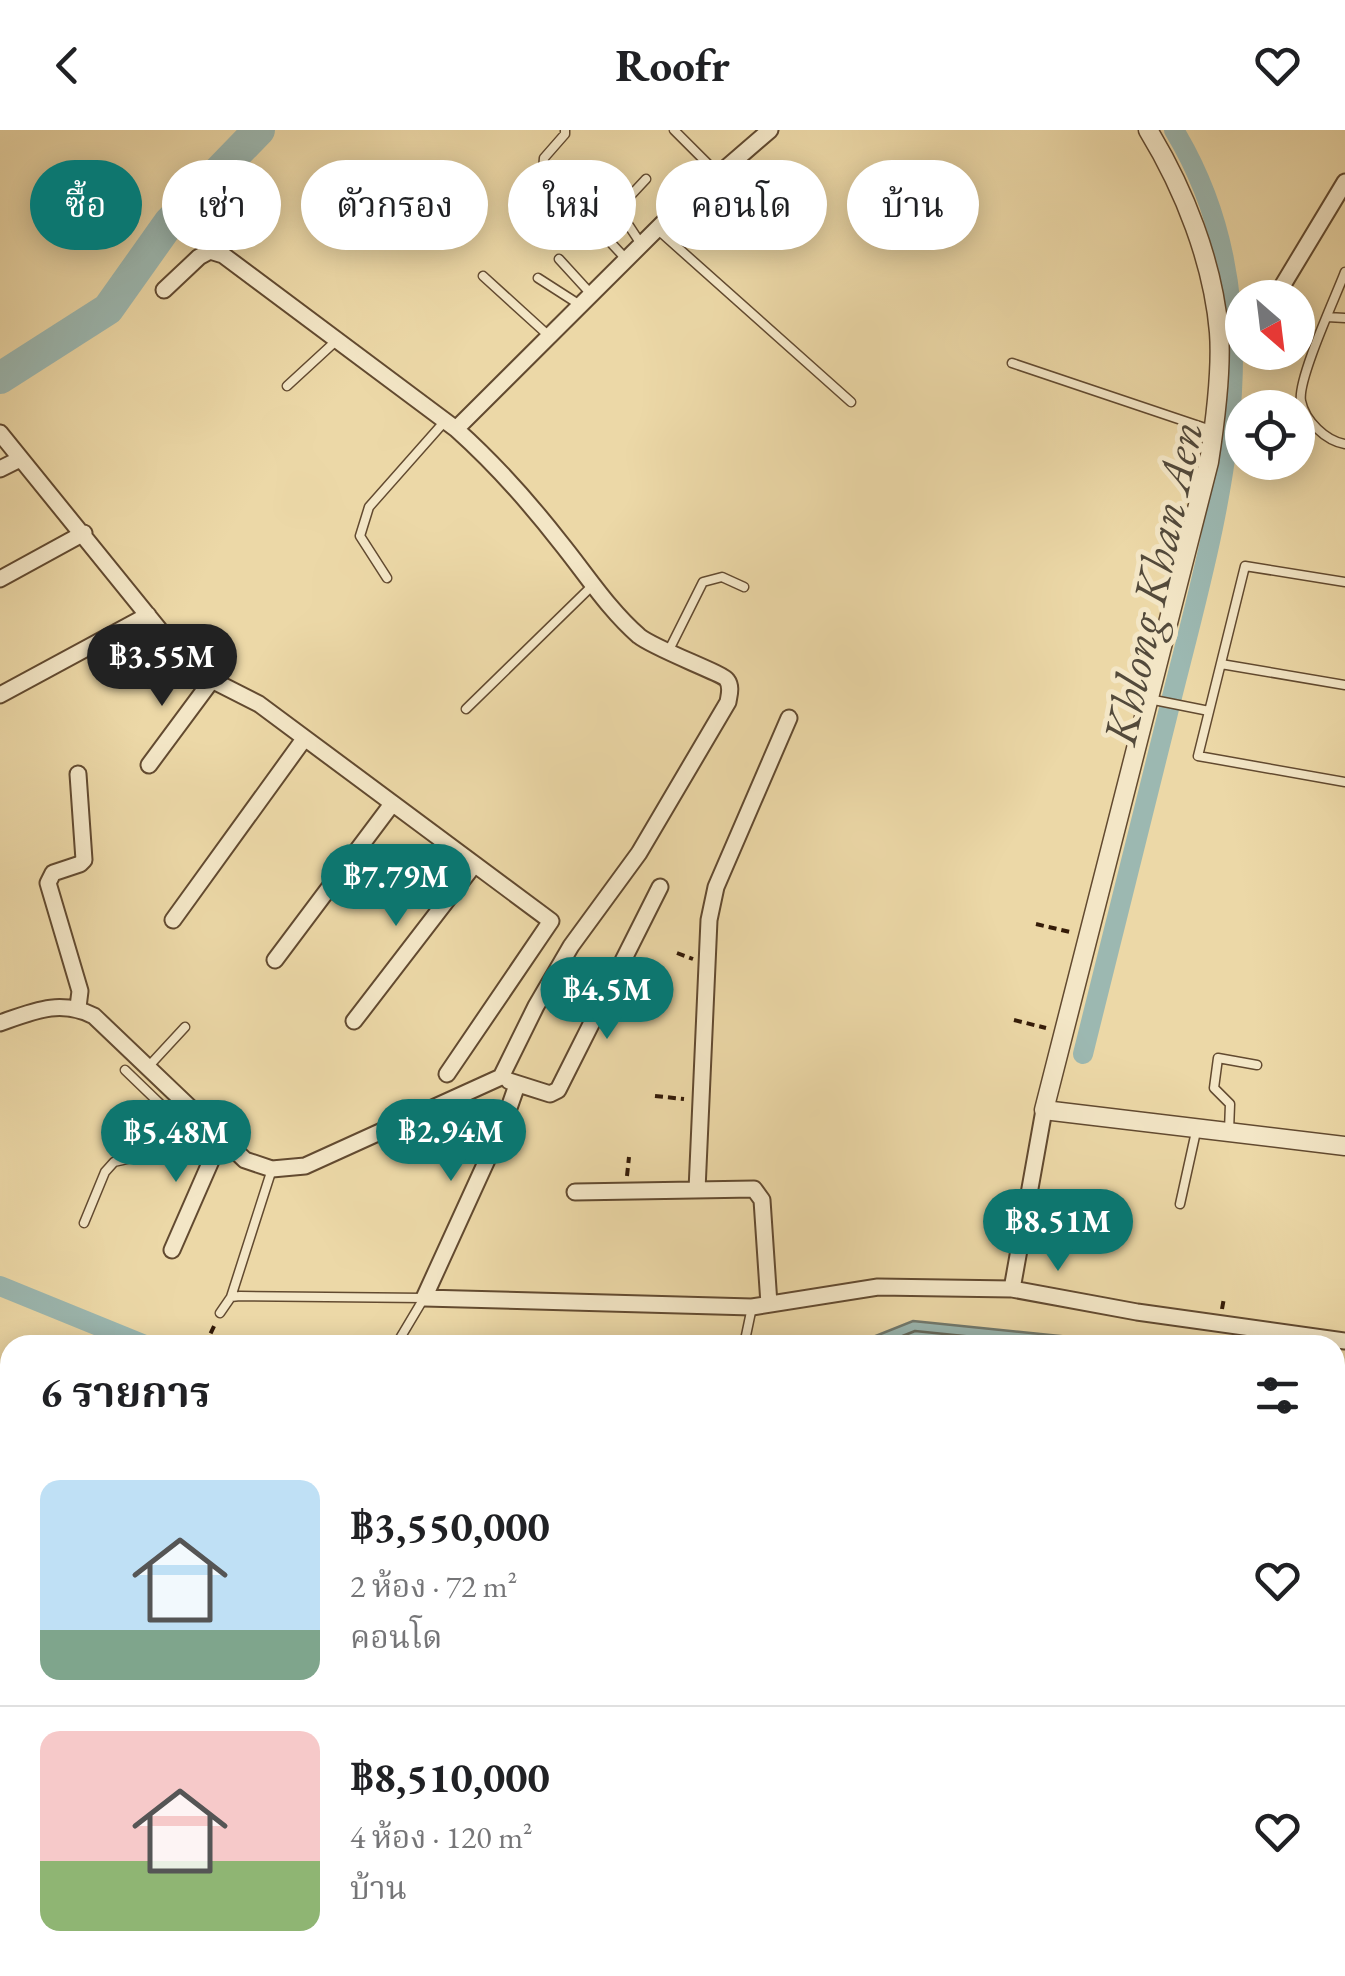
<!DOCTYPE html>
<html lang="th">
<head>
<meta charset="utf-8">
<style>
  :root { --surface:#fff; --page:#f2f2f2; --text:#202124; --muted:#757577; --line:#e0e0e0; --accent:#0f766e }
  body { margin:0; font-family:"EB Garamond","Noto Serif Thai",serif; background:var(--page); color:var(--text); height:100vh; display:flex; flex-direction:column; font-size:38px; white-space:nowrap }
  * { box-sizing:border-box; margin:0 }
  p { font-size:32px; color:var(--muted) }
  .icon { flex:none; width:55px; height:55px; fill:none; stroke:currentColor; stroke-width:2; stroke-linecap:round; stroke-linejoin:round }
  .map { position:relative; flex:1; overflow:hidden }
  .panel { position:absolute; left:0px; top:1205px; width:1345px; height:642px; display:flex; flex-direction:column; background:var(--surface); border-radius:30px 30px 0 0; box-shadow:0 5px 25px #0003 }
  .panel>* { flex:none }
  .hud { position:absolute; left:30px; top:30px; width:1285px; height:90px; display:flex; gap:20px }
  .needle { width:65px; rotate:152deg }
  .controls { position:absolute; left:1225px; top:150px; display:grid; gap:20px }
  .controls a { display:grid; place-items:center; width:90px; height:90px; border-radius:50%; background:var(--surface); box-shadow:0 5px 25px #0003; font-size:50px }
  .price { position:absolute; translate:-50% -85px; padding:0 22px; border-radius:35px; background:var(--accent); color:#fff; font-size:32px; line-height:65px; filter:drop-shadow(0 2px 5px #0008) }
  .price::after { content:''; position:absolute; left:50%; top:60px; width:30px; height:22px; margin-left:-15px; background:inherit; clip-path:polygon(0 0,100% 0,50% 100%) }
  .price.selected { background:#222; color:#fff }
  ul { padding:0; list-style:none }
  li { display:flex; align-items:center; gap:30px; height:250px; padding:0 40px }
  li+li { border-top:2px solid var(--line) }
  li span { display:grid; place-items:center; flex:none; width:280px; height:200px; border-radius:20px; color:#555 }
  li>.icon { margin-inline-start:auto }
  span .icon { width:120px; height:120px; fill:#fffc; stroke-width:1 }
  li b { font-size:42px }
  h2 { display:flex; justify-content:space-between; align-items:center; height:120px; padding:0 40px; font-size:42px }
  .pill { padding:0 35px; border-radius:45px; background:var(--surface); box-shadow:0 5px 25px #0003; font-size:35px; line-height:90px }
  .pill.selected { background:var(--accent); color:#fff }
  header { display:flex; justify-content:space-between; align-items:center; height:130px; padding:0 40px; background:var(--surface); font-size:45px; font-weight:700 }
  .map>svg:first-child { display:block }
  .water { fill:#9cb8b1; stroke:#72796d; stroke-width:2.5 }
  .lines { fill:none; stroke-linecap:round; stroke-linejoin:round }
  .shore { stroke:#686a5c; stroke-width:2.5 }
  .canal { stroke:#9cb8b1; stroke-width:20 }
  .river { stroke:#9cb8b1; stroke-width:32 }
  .service-casing { stroke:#624a30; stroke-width:11 }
  .minor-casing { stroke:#624a30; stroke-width:19 }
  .tertiary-casing { stroke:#624a30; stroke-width:21 }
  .path { stroke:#341b08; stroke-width:4; stroke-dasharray:8 5; stroke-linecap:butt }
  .service { stroke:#f3e6c6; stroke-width:8 }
  .minor { stroke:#f3e6c6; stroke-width:15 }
  .tertiary { stroke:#f3e6c6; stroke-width:18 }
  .labels { text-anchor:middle; stroke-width:10; stroke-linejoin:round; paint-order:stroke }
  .water-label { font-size:48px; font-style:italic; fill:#534a3b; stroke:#f3e6c6 }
</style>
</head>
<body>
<header><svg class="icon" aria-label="back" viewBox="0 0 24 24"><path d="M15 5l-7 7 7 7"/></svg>Roofr<svg class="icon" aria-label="heart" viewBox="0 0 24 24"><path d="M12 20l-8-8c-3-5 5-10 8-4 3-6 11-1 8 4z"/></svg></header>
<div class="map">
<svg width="1345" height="1846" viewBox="0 0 1345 1846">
  <rect width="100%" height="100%" fill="#ecd8a7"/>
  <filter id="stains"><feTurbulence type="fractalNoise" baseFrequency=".002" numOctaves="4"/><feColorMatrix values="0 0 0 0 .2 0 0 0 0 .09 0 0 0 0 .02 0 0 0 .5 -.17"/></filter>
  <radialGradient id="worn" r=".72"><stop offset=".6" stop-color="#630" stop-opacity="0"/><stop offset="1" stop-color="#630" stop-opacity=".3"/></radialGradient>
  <path class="water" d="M913 1191 1149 1215H853Z"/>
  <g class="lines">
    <path class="shore" d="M880 1215 915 1201 1051 1215"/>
    <path class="canal" d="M1083 924C1111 812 1139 699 1167 587 1214 396 1285 183 1174 0
      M0 1156 145 1215
      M1335 1500 1345 1501"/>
    <path class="river" d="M0 248 108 179 169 93 259 0"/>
    <defs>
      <path id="service" d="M565 0V4L544 28 543 40 626 129
        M674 0 719 45
        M657 99 851 272
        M641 114 618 79 646 49
        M559 129 591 164
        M1345 142C1336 166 1297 250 1301 271 1305 291 1326 311 1345 314
        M483 146 549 206
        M538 148 580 175
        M1327 187 1345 188
        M1012 233 1214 301
        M287 256 337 210
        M387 448 360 406 369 377 445 291
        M1345 452 1245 436 1198 626 1345 652
        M669 520 703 452 722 447 744 457
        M1221 534 1345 555
        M1149 569 1209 581
        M466 579 593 455
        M148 937 185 897
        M125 940 181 994
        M1229 1001 1230 974 1214 958 1218 928 1257 935
        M1180 1074 1197 997
        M84 1093 105 1042 114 1032 154 1023 195 983
        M231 1167 272 1039
        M220 1183 231 1167 240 1166 424 1168 396 1215
        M744 1215 752 1177
        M1335 1324 1345 1326
        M0 1393 10 1375
        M1335 1447 1345 1448
        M0 1505 10 1510
        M644 1838 645 1846
        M198 1846 199 1838
        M451 1846 452 1838"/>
      <path id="minor" d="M1275 168 1345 52
        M1219 204 1242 199
        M456 299 666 90 770 0
        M0 303 192 540 259 574 551 791 447 944
        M0 339 20 329
        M0 449 84 403
        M0 565 148 485
        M149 635 212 550
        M173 790 304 609
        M275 830 392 674
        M78 877 80 861 48 753 53 743 80 734 84 730 78 644
        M354 891 474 735
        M0 893C34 881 60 869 94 886L245 1030 272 1039 305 1036 501 947 536 876 571 816 639 723 728 572C729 565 732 557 727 550 724 544 655 519 639 506 608 479 586 444 560 412 528 371 494 333 456 299L223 125 210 121 199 127 164 160
        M509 951 550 964 558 960 660 757
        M517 955 503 995 424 1168 752 1177 878 1157 1012 1159 1137 1182 1345 1211
        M697 1060 709 790 716 757 789 588
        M575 1062 754 1059 762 1070 769 1174
        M172 1120 221 1008
        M1012 1159 1044 980
        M1335 1565 1345 1566
        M0 1829 19 1846
        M1247 1846 1248 1838"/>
      <path id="tertiary" d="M1148 0C1184 59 1213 132 1219 202 1222 241 1215 293 1209 332L1044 980 1345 1016"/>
    </defs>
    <use href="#service" class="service-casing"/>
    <use href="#minor" class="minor-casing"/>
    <use href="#tertiary" class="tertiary-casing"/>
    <path class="path" d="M1036 794 1070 802
      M677 823 693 829
      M1014 890 1046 898
      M655 966 684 969
      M627 1046 629 1027
      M1222 1179 1224 1168
      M205 1215 216 1192"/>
    <use href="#service" class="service"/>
    <use href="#minor" class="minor"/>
    <use href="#tertiary" class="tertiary"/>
  </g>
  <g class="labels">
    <g class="water-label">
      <text transform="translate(1152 453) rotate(-78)" y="17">Khlong Khan Aen</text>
    </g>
  </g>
  <rect width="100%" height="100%" filter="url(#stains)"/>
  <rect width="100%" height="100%" fill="url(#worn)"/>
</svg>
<div class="controls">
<a><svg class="needle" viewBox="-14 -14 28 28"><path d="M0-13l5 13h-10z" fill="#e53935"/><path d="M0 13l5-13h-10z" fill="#757577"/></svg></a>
<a><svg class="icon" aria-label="locate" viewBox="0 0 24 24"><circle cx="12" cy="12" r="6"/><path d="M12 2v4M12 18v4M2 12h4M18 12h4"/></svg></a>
</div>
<b class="price selected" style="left:162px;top:579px">฿3.55M</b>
<b class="price" style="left:396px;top:799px">฿7.79M</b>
<b class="price" style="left:607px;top:912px">฿4.5M</b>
<b class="price" style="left:451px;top:1054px">฿2.94M</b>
<b class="price" style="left:176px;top:1055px">฿5.48M</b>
<b class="price" style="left:1058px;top:1144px">฿8.51M</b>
<div class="hud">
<a class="pill selected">ซื้อ</a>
<a class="pill">เช่า</a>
<a class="pill">ตัวกรอง</a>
<a class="pill">ใหม่</a>
<a class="pill">คอนโด</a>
<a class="pill">บ้าน</a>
</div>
<section class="panel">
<h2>6 รายการ<svg class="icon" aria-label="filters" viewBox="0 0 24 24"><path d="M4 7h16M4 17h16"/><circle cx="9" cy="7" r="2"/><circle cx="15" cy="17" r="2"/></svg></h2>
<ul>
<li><span style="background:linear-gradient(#bfe0f5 75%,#7fa58c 0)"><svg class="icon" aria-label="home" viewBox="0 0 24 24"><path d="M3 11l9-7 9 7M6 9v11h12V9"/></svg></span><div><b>฿3,550,000</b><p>2 ห้อง · 72 m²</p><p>คอนโด</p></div><svg class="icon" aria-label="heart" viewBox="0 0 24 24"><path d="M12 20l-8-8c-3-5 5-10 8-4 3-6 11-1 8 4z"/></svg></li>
<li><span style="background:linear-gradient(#f6c9c9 65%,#8fb573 0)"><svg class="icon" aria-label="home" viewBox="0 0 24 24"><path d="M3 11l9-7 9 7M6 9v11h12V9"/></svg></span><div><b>฿8,510,000</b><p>4 ห้อง · 120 m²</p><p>บ้าน</p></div><svg class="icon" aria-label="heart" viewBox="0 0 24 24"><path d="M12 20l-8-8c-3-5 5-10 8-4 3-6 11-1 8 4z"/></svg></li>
</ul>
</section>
</div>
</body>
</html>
